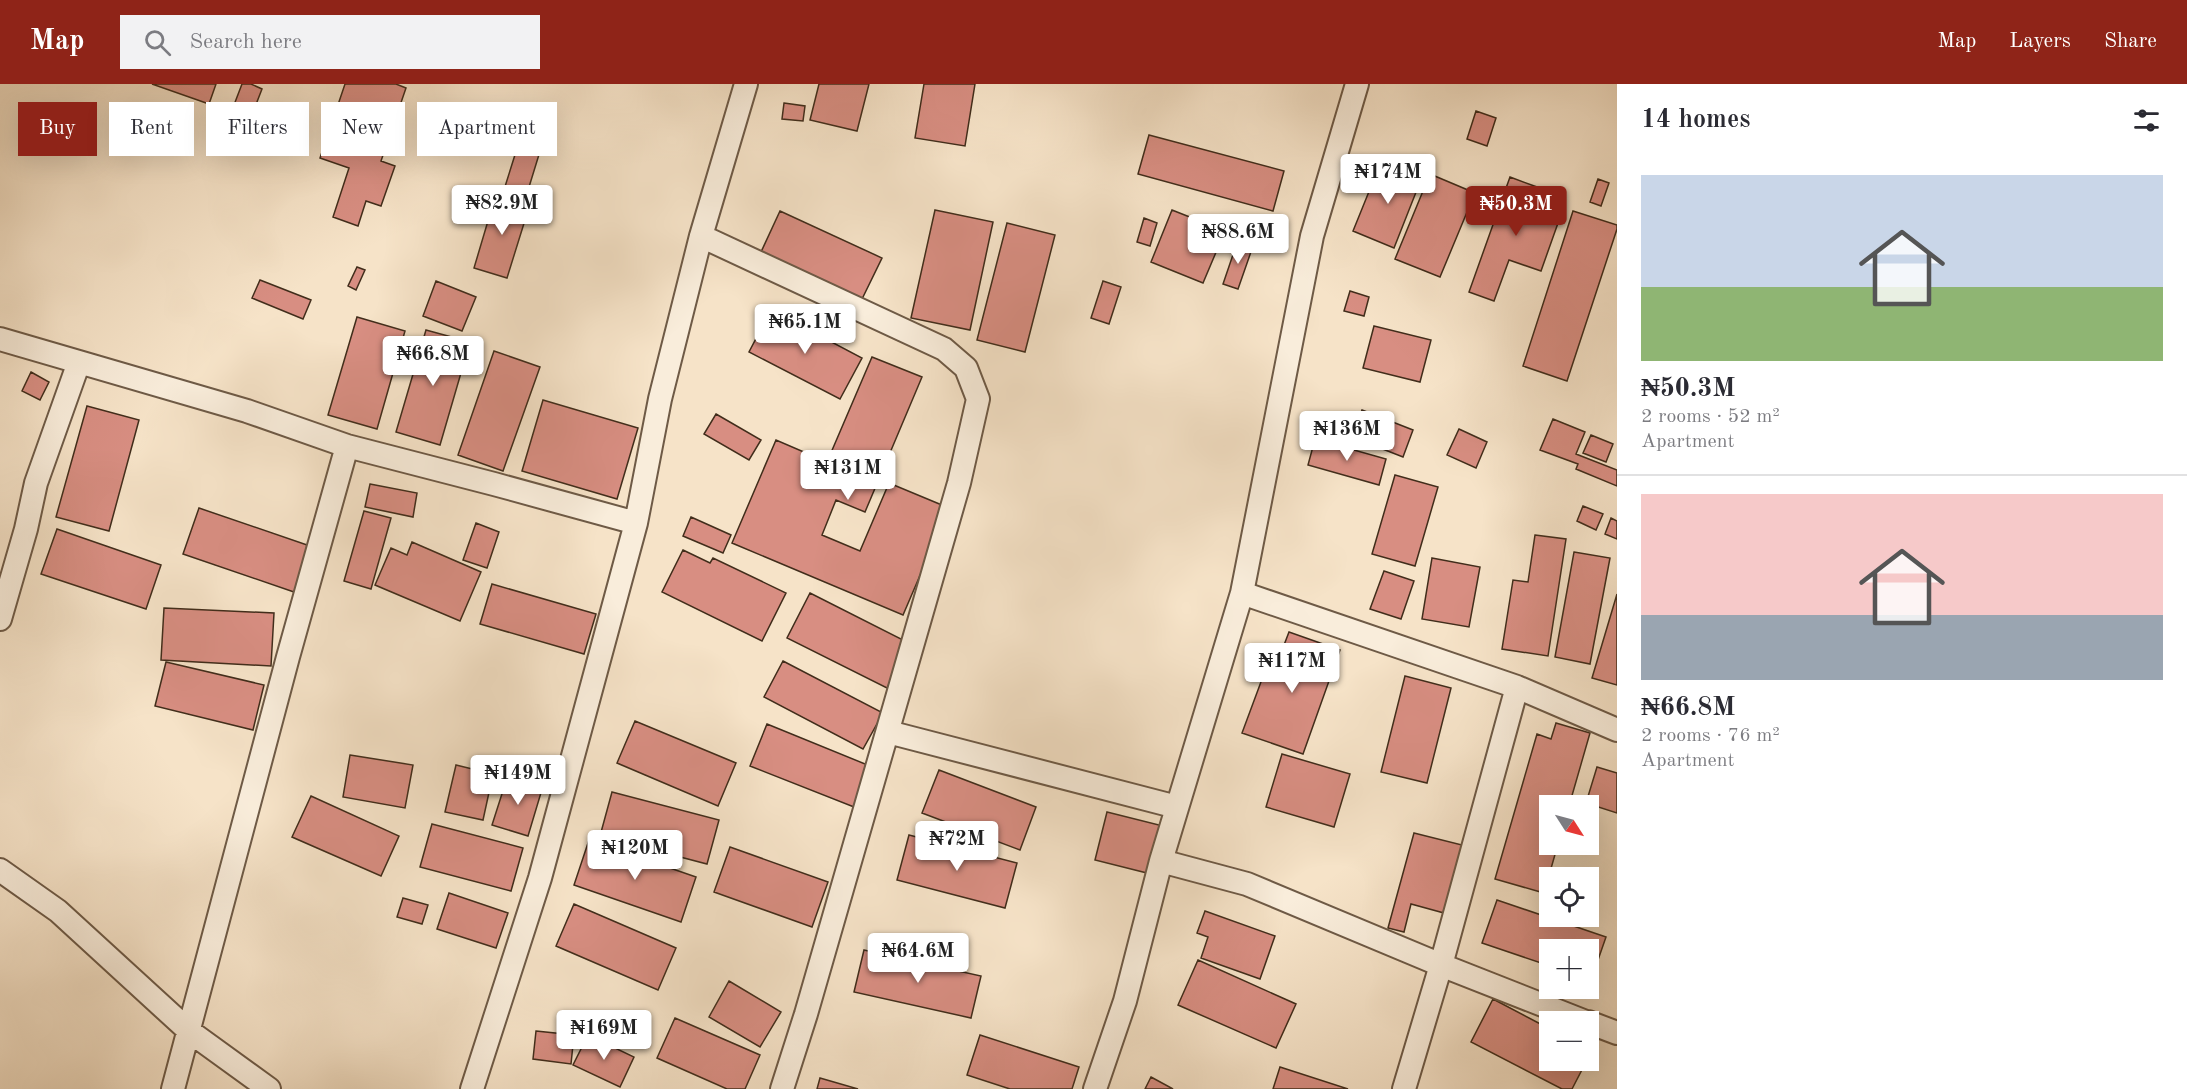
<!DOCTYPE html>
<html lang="en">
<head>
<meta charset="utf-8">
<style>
  :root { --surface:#fff; --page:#f2f2f3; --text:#2b2b33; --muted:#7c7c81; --line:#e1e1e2; --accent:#8f2418 }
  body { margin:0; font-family:"Old Standard TT",serif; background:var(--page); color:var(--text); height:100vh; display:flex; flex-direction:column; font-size:22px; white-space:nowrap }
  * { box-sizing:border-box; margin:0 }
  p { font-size:20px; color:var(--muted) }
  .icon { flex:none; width:33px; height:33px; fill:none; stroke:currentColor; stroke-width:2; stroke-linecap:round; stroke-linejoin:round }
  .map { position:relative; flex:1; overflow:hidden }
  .panel { display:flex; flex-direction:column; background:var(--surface); width:570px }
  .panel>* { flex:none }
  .banner { position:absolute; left:18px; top:18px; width:570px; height:54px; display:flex; gap:12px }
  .needle { width:39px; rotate:126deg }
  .tools { position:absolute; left:1539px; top:711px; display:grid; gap:12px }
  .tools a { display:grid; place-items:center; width:60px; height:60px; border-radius:0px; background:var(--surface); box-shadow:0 6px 24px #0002; font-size:30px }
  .price { position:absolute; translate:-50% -51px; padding:0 14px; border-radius:6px; background:#fff; color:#222; font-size:20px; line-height:39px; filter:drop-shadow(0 2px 3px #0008) }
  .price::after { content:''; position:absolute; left:50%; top:36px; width:18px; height:14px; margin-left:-9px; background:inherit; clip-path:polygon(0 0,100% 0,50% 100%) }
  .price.on { background:var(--accent); color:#fff }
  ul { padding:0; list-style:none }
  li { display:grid; align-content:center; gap:12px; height:318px; padding:0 24px }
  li+li { border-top:2px solid var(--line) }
  li span { display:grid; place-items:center; height:186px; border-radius:0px; color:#555 }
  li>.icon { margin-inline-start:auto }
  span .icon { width:108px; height:108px; fill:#fffc; stroke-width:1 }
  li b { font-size:26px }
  h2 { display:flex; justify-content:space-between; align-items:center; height:72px; padding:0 24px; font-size:26px }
  .pill { padding:0 21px; border-radius:0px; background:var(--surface); box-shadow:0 6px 24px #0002; font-size:21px; line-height:54px }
  .pill.on { background:var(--accent); color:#fff }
  header { display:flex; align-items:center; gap:36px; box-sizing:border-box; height:84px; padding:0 30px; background:var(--accent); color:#fff }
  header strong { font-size:28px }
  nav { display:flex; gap:33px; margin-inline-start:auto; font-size:21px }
  .search { width:420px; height:54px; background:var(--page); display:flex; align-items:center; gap:15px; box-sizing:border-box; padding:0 21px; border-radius:0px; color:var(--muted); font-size:22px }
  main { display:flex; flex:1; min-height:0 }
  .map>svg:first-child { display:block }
  .building { fill:#d88e82; stroke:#412d1b; stroke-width:1.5 }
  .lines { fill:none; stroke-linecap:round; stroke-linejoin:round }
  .street-casing { stroke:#6e5a46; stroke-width:26 }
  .street { stroke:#f9eddb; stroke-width:22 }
</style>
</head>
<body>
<header>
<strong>Map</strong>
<div class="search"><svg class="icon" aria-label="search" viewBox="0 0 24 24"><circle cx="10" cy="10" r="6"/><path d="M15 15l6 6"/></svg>Search here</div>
<nav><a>Map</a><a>Layers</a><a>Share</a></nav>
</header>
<main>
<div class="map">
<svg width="1617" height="1005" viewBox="0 0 1617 1005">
  <rect width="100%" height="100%" fill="#f6e3c8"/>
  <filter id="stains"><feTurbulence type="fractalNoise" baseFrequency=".00333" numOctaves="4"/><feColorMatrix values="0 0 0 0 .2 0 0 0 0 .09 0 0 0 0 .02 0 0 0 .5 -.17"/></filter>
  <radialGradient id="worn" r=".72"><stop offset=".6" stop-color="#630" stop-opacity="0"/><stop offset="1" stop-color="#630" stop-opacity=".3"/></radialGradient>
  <path class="building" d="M152 0H216L209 20Z
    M242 0H251L262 5 248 41 229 34Z
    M345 0H396L406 4 381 77 395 82 381 122 366 117 358 142 333 133 349 84 320 74Z
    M819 0H869L857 47 810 36Z
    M924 0H975L965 62 915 54Z
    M784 19 805 22 803 37 782 35Z
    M1476 27 1496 34 1487 62 1467 55Z
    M1149 51 1284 87 1273 127 1138 90Z
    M519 58 541 64 525 116 503 109Z
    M1381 78 1422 93 1394 164 1353 147Z
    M1430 90 1475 109 1440 193 1395 175Z
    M1510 93 1537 103 1532 115 1563 125 1541 187 1509 176 1494 217 1469 208Z
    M1598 95 1609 99 1601 122 1590 118Z
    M496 110 530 120 507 194 474 184Z
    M935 126 993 138 970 246 911 234Z
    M1172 126 1225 147 1203 199 1151 178Z
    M780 127 882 174 862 215 761 168Z
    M1573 127 1617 141V145L1567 297 1523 282Z
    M1144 134 1157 139 1150 162 1137 158Z
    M1007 139 1055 151 1025 268 977 256Z
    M1238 156 1253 162 1238 205 1223 200Z
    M357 183 365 186 356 206 348 202Z
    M260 196 311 216 303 235 252 214Z
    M436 197 476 213 462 247 423 232Z
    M1103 197 1121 203 1109 240 1091 234Z
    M1350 207 1369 213 1364 232 1344 227Z
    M771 226 862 274 840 315 749 268Z
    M357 233 405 247 377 345 328 331Z
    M1374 242 1431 256 1420 298 1363 284Z
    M426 246 470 258 440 361 396 348Z
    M494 267 540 283 503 387 458 371Z
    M872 273 922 293 865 428 836 416 822 451 860 467 889 399 949 424 903 531 732 459 776 356 827 378Z
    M31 288 49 298 40 316 22 307Z
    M543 316 638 344 617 415 522 387Z
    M87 322 139 336 109 447 56 433Z
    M1362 326 1413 346 1403 373 1352 353Z
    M716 330 761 356 749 376 704 350Z
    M1553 335 1585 348 1576 370 1617 386V402L1576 385 1578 380 1540 366Z
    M1459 345 1487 358 1476 384 1447 371Z
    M1591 351 1613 360 1606 378 1583 369Z
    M1315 355 1386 375 1379 401 1308 381Z
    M1395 391 1438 403 1415 482 1372 470Z
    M370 400 417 409 413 433 365 423Z
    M1583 422 1603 430 1596 446 1577 437Z
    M199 424 310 462 294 508 183 470Z
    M364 427 391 434 371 505 344 497Z
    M691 433 731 451 723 469 683 452Z
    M1611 434 1617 437V455L1605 450Z
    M476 439 499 448 487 484 463 476Z
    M57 445 161 481 146 525 41 490Z
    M1535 451 1566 455 1548 572 1502 565 1513 496 1528 498Z
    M412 458 481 488 460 537 375 501 391 464 407 471Z
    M683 466 710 479 713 474 786 509 762 557 662 508Z
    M1574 468 1610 474 1590 580 1555 573Z
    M1432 474 1480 483 1469 543 1422 535Z
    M1384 487 1414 497 1401 535 1370 525Z
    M492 500 596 530 584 570 480 540Z
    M810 509 909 559 887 604 787 554Z
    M1617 510V601L1592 594Z
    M164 524 274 529 271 582 161 576Z
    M1289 548 1340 566 1303 670 1242 649 1268 579 1276 582Z
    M783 577 883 629 863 665 764 613Z
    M166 578 264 601 253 646 155 622Z
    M1405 592 1451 604 1427 699 1381 688Z
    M635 637 736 679 718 722 617 679Z
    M1556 639 1590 649 1569 722H1550V760H1558L1544 809 1495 795 1537 650 1551 655Z
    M767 640 870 682 854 723 750 682Z
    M1282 670 1350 690 1334 743 1266 723Z
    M350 671 413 681 405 724 343 713Z
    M456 681 493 690 483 736 445 728Z
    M1597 683 1617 689V729L1586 719Z
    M939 686 1036 723 1020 766 922 729Z
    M508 691 543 702 528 752 492 741Z
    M612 708 719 736 707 780 600 752Z
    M311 712 399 752 381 792 292 753Z
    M1107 728 1167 743 1155 791 1095 776Z
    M432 740 523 764 511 807 420 783Z
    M1414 749 1462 761 1444 829 1411 820 1404 848 1388 844Z
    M909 751 1017 779 1005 824 897 796Z
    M589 756 696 793 681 838 574 801Z
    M730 763 828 798 812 843 714 808Z
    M449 809 508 829 496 864 437 845Z
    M403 814 428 821 422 840 397 833Z
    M1497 816 1606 853 1591 896 1588 895V866H1550V882L1482 859Z
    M574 820 676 864 658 906 556 862Z
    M1205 827 1275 852 1260 895 1201 874 1208 853 1197 849Z
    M864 866 981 892 971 934 854 908Z
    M1198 876 1296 920 1276 964 1178 921Z
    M729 897 781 928 760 963 709 933Z
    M1493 915 1550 945V976H1587L1572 1005H1562L1471 958Z
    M675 934 760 971 745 1005H727L657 974Z
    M536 947 574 951 571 980 533 975Z
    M588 951 634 973 620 1003 573 981Z
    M980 951 1079 983 1072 1005H1010L967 991Z
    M1280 983 1348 1005H1273Z
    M1151 993 1173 1005H1145Z
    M820 994 858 1005H817Z"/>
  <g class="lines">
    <defs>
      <path id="street" d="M701 152 944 265 966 284 978 315 959 399 806 930 782 1005
        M0 255 247 327 347 362 494 400 636 439
        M1242 509 1517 603 1617 646
        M0 535 26 445 36 399 79 278
        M888 648 1177 723
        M1161 777 1247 800 1441 881 1586 938
        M0 786 58 827 189 947 269 1005
        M1588 938 1617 949
        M173 1005 288 573 347 362
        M472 1005 540 794 636 439 660 315 701 152 746 0
        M1095 1005 1125 917 1161 777 1242 509 1312 152 1357 0
        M1404 1005 1441 881 1517 603"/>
    </defs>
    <use href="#street" class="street-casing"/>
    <use href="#street" class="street"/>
  </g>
  <rect width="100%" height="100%" filter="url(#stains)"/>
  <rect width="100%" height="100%" fill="url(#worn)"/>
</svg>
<div class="tools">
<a><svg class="needle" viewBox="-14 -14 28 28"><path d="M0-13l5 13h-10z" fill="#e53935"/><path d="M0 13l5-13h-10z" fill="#7c7c81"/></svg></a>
<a><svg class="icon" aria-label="locate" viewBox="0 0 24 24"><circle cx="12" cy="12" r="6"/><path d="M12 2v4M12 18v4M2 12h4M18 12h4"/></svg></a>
<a>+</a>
<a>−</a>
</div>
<b class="price" style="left:1388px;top:121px">₦174M</b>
<b class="price" style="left:502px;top:152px">₦82.9M</b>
<b class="price on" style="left:1516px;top:153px">₦50.3M</b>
<b class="price" style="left:1238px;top:181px">₦88.6M</b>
<b class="price" style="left:805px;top:271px">₦65.1M</b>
<b class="price" style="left:433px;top:303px">₦66.8M</b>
<b class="price" style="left:1347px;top:378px">₦136M</b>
<b class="price" style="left:848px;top:417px">₦131M</b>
<b class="price" style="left:1292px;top:610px">₦117M</b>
<b class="price" style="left:518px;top:722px">₦149M</b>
<b class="price" style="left:957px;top:788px">₦72M</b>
<b class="price" style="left:635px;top:797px">₦120M</b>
<b class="price" style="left:918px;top:900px">₦64.6M</b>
<b class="price" style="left:604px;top:977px">₦169M</b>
<div class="banner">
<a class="pill on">Buy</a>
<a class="pill">Rent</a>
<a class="pill">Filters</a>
<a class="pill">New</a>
<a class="pill">Apartment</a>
</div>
</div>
<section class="panel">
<h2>14 homes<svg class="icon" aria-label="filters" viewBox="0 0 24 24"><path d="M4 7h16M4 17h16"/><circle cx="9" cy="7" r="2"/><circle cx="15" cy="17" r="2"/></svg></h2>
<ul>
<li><span style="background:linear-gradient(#c9d6e8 60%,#8fb573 0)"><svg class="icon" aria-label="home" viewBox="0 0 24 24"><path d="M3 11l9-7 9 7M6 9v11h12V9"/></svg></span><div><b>₦50.3M</b><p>2 rooms · 52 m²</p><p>Apartment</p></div></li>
<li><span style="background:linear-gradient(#f6c9c9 65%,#9aa5b1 0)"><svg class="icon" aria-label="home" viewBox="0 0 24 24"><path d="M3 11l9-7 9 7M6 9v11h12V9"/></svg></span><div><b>₦66.8M</b><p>2 rooms · 76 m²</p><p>Apartment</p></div></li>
</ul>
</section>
</main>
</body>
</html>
